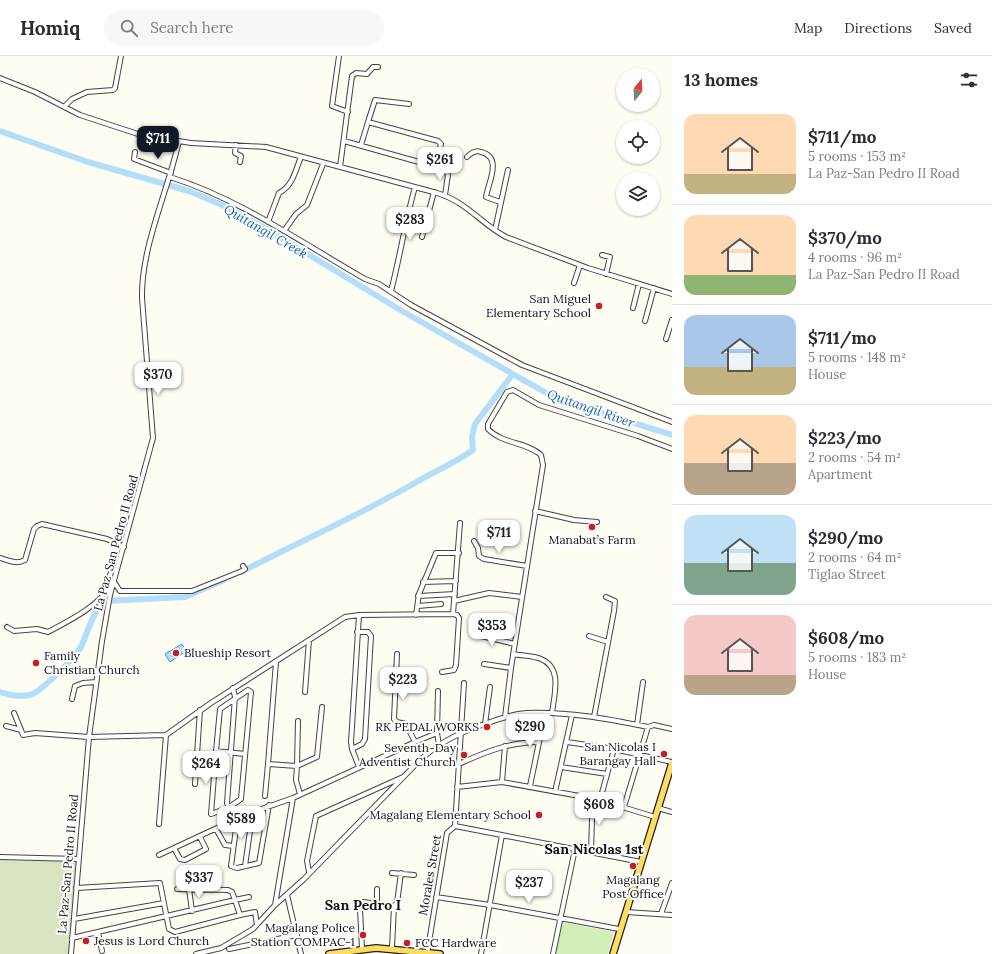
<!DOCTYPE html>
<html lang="en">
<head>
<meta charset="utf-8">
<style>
  :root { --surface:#fff; --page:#f7f7f7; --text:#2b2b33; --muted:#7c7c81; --line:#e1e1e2; --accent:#111827 }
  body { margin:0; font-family:Lora,serif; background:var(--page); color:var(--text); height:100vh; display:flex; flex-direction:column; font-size:15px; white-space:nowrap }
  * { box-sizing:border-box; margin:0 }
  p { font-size:13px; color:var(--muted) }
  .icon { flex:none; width:22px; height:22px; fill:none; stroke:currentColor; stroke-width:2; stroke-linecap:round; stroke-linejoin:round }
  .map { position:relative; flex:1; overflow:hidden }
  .drawer { display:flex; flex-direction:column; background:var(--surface); width:320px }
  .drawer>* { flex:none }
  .needle { width:26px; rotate:18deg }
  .controls { position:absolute; left:616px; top:12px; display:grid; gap:8px }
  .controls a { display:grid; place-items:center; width:44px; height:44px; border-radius:50%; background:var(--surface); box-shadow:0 1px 3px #0004; font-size:20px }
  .price { position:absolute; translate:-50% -34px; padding:0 9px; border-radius:8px; background:#fff; color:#222; font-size:13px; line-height:26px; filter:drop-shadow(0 1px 2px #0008) }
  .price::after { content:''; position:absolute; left:50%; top:24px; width:12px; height:9px; margin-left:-6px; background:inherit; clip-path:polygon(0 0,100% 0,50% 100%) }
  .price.current { background:var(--accent); color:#fff }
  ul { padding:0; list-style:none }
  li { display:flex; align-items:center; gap:12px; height:100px; padding:0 12px }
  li+li { border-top:1px solid var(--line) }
  li span { display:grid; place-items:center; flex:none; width:112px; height:80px; border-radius:12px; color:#555 }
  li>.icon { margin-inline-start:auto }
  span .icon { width:48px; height:48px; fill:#fffc; stroke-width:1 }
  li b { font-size:17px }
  h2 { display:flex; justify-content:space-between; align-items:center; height:48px; padding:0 12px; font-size:17px }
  header { display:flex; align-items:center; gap:24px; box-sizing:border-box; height:56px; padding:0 20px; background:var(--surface); border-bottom:1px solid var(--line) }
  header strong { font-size:19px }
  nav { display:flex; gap:22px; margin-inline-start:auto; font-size:14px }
  .search { width:280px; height:36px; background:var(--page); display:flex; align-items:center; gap:10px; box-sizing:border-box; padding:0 14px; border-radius:22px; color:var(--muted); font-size:15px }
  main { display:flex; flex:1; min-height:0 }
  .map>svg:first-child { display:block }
  .green { fill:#d3edb8 }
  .cemetery { fill:#d8e4c0 }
  .water { fill:#b3defa; stroke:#3593d7 }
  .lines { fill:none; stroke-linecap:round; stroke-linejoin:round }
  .river { stroke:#b3defa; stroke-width:6 }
  .minor-casing { stroke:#434343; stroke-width:6 }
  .major-casing { stroke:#212121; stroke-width:8 }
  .minor { stroke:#fff; stroke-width:4 }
  .major { stroke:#ffdc62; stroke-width:5.5 }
  .poi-dot { fill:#cb1d21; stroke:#fff; stroke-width:1.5 }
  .labels { text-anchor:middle; stroke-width:4; stroke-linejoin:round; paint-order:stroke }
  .poi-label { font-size:12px; fill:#101010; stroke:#fff; text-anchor:end }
  .street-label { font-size:12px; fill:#101010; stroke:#fff }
  .water-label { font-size:13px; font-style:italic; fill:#0f64ac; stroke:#fff }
  .quarter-label { font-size:14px; font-weight:bold; fill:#101010; stroke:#fff }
</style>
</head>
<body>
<header>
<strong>Homiq</strong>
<div class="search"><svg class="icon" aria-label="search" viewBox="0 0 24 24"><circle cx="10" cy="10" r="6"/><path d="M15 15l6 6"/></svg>Search here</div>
<nav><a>Map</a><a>Directions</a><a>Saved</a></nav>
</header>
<main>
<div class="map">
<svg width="672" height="898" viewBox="0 0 672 898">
  <rect width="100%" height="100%" fill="#fffdf2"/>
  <path class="green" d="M562 866 614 876 608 898H556Z"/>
  <path class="cemetery" d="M0 804 76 805 69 898H0Z"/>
  <path class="water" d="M182 588 186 595 170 606 165 598Z"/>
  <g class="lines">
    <path class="river" d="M0 75 88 106 189 135 222 149 258 168 402 255 557 343 672 379
      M241 516C301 485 362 458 420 424 438 414 456 406 473 394L472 381 475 368 512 319
      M0 636C10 639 20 641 30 639 40 637 76 600 81 591 86 580 95 550 105 545L185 541 224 524"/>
    <defs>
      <path id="minor" d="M339 0 332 50 348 56
        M0 22 35 36 80 59 141 79 191 87 266 91 437 137C467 146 480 167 506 181L588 212 672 238
        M65 50 72 43 87 36 113 34 115 32 121 0
        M368 66 375 44 409 48
        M344 85 444 113 448 119 445 139
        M236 89 235 97 241 100 240 106
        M361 89 368 66 438 85 441 88 435 110
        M135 96 134 103 171 117
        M467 101C471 97 476 94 481 96 503 101 488 127 486 141L500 146
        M340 111 352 20 356 17 367 18 373 11H378
        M170 121C240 143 302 187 365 223L379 228 411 249 522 309 672 366
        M268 166 279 137C293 130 295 115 301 101
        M495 174 508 114
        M284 175 296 158 307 149 323 108
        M422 181 434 136
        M602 199 610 201 606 218
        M574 227 580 209
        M391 235C400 201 405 166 415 131
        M633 252 639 228
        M645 265 654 232
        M666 283 672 264
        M535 455 574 464 597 466
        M474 485 478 492 479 500 484 503 527 510
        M0 502C8 504 16 509 25 504L34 473 37 470 42 468 107 483 124 491
        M423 526 456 525
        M418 540 455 538
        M454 545 489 537 522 541
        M418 550 441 548
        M359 559 351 686 352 693 359 711
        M416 559 419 538 436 497H459
        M7 571 14 575 37 573 48 576C69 565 101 549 111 528L114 526 120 535H192L242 515 245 513 243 510
        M473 578 515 588
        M589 580 608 586
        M397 598 394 663 397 666 406 668 415 686
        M513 598C522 600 533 599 541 603 563 612 554 639 552 657
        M276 606 268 708 297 710 296 724 300 738
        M484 608 511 612
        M442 616 454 614 456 609 459 562 457 559 453 558
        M233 632 235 641 227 747 236 773 231 810 237 812 259 807 269 749
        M438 635 437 677 439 689
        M305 636 309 584
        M72 643 75 630 83 627 96 626
        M14 657 21 674
        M505 661 511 612 543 409 541 399C527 386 502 388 488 373V368L507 336 513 334 539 349 638 380 672 393
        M594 661 614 555 615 545 606 541
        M298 665 297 710 317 701 322 651
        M485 668 490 631
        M637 669 643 626
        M6 670 21 674 23 679 35 677 89 681 166 679 211 647 345 561 359 559 453 558 460 467
        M567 686 614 693 672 706
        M352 693 362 688 365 683 371 580 368 576H357
        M216 695 220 653 248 634 251 636 241 743 228 752 211 758 216 695 245 698
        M459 708C485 696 510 686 539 686
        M561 711 607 718
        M502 726 505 690
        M195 728 200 654
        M530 730 545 657
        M457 731 502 726 596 743 655 761
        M555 736 572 659
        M265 740 268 708
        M600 744 614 693
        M624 751 648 671
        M658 752 672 756
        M159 768 166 679
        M455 770 641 806
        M216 773 225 789 233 790
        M174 792 180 803 185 804 206 793 200 781
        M591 796 592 763 596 743
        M159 799 247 758 293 742
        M0 801 78 803
        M245 810 251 768 247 758
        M309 816 307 805 316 760 403 721
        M392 817 414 819
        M76 832 160 827 169 873 175 876 240 859
        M189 833 192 855
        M287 839 301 898
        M249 841 235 844 240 859 255 856 257 869
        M436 841 490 849 619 873
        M377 847V833
        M275 849 293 742 415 686 437 677
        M394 850 397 847 401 817
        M626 856 672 859
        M661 858 672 827
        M74 863 164 847
        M98 876 102 895
        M72 882 235 844 232 836 228 834 177 833
        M229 893 297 879
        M362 893 360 853 361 848 363 846 394 850 392 892
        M71 898 89 681 102 585 110 539 153 382 142 242C141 191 168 135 179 85
        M196 898 221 892 253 873 275 849 304 823 419 705C437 688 458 677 482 669 496 664 511 658 526 657 567 655 608 663 648 671L654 669 672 673
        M427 898 447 777 455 770 464 627
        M481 898 502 779
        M553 898 575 793"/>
      <path id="major" d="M329 898 376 892 440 898
        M613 898 672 707"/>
    </defs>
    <use href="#minor" class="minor-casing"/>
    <use href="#major" class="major-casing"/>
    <use href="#minor" class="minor"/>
    <use href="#major" class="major"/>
  </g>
  <g class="poi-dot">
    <circle cx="599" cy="250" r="4"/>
    <circle cx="592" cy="471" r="4"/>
    <circle cx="176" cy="597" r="4"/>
    <circle cx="36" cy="607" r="4"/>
    <circle cx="487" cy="671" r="4"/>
    <circle cx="664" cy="698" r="4"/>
    <circle cx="464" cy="699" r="4"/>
    <circle cx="539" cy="759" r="4"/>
    <circle cx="633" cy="810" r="4"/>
    <circle cx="363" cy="879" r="4"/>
    <circle cx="86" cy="885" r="4"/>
    <circle cx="407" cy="887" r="4"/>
  </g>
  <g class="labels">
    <g class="poi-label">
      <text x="591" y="247">San Miguel<tspan x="591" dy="14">Elementary School</tspan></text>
      <text x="592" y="488" text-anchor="middle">Manabat’s Farm</text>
      <text x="184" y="601" text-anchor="start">Blueship Resort</text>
      <text x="44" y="604" text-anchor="start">Family<tspan x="44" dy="14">Christian Church</tspan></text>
      <text x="479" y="675">RK PEDAL WORKS</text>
      <text x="656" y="695">San Nicolas I<tspan x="656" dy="14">Barangay Hall</tspan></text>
      <text x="456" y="696">Seventh-Day<tspan x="456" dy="14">Adventist Church</tspan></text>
      <text x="531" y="763">Magalang Elementary School</text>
      <text x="633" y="828" text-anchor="middle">Magalang<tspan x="633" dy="14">Post Office</tspan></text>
      <text x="355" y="876">Magalang Police<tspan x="355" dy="14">Station COMPAC-1</tspan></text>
      <text x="94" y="889" text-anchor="start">Jesus is Lord Church</text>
      <text x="415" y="891" text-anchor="start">FCC Hardware</text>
    </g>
    <g class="street-label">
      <text transform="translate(116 487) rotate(-75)" y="4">La Paz-San Pedro II Road</text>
      <text transform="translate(68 808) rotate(-85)" y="4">La Paz-San Pedro II Road</text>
      <text transform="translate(430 819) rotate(-80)" y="4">Morales Street</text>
    </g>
    <g class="water-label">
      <text transform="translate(266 175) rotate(30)" y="5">Quitangil Creek</text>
      <text transform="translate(591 352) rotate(19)" y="5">Quitangil River</text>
    </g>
    <g class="quarter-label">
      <text x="594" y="798">San Nicolas 1st</text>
      <text x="363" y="854">San Pedro I</text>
    </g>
  </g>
</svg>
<div class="controls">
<a><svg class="needle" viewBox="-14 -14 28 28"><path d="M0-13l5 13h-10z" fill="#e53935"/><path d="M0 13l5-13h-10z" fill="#7c7c81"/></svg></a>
<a><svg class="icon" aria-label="locate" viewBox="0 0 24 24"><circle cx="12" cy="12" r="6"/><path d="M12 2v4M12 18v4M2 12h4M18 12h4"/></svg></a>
<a><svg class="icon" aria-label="layers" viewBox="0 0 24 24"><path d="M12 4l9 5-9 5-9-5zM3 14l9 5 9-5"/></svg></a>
</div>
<b class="price current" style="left:158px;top:104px">$711</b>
<b class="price" style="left:440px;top:125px">$261</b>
<b class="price" style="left:410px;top:185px">$283</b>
<b class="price" style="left:158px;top:340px">$370</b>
<b class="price" style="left:499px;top:498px">$711</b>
<b class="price" style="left:492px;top:591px">$353</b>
<b class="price" style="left:403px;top:645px">$223</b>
<b class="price" style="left:530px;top:692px">$290</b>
<b class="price" style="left:206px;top:729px">$264</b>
<b class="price" style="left:599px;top:770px">$608</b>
<b class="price" style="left:241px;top:784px">$589</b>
<b class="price" style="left:199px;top:843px">$337</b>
<b class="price" style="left:529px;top:848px">$237</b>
</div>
<section class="drawer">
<h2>13 homes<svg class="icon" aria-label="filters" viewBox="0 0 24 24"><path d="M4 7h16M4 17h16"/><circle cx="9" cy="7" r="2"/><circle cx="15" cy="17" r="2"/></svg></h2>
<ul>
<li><span style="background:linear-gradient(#ffd9b3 75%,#c2b280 0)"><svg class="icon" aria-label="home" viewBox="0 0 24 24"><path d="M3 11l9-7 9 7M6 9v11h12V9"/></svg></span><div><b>$711/mo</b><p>5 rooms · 153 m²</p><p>La Paz-San Pedro II Road</p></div></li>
<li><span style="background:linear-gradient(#ffd9b3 75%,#8fb573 0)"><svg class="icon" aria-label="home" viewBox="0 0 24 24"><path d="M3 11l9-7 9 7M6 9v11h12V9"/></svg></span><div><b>$370/mo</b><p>4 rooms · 96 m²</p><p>La Paz-San Pedro II Road</p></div></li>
<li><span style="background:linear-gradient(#a9c7e8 65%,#c2b280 0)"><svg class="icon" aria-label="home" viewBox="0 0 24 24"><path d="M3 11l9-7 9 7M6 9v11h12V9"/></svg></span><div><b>$711/mo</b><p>5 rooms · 148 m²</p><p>House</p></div></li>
<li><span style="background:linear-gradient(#ffd9b3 60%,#b9a48a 0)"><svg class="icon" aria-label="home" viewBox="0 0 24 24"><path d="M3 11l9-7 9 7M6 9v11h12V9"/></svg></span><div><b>$223/mo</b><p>2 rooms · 54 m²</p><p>Apartment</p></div></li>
<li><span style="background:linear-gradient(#bfe0f5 60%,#7fa58c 0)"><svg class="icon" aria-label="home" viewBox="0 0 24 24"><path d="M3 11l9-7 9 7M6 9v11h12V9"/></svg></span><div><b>$290/mo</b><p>2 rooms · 64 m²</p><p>Tiglao Street</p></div></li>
<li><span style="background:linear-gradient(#f6c9c9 75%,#b9a48a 0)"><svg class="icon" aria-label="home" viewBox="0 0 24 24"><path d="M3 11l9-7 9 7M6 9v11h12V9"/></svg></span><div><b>$608/mo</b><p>5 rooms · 183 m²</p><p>House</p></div></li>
</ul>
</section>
</main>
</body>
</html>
